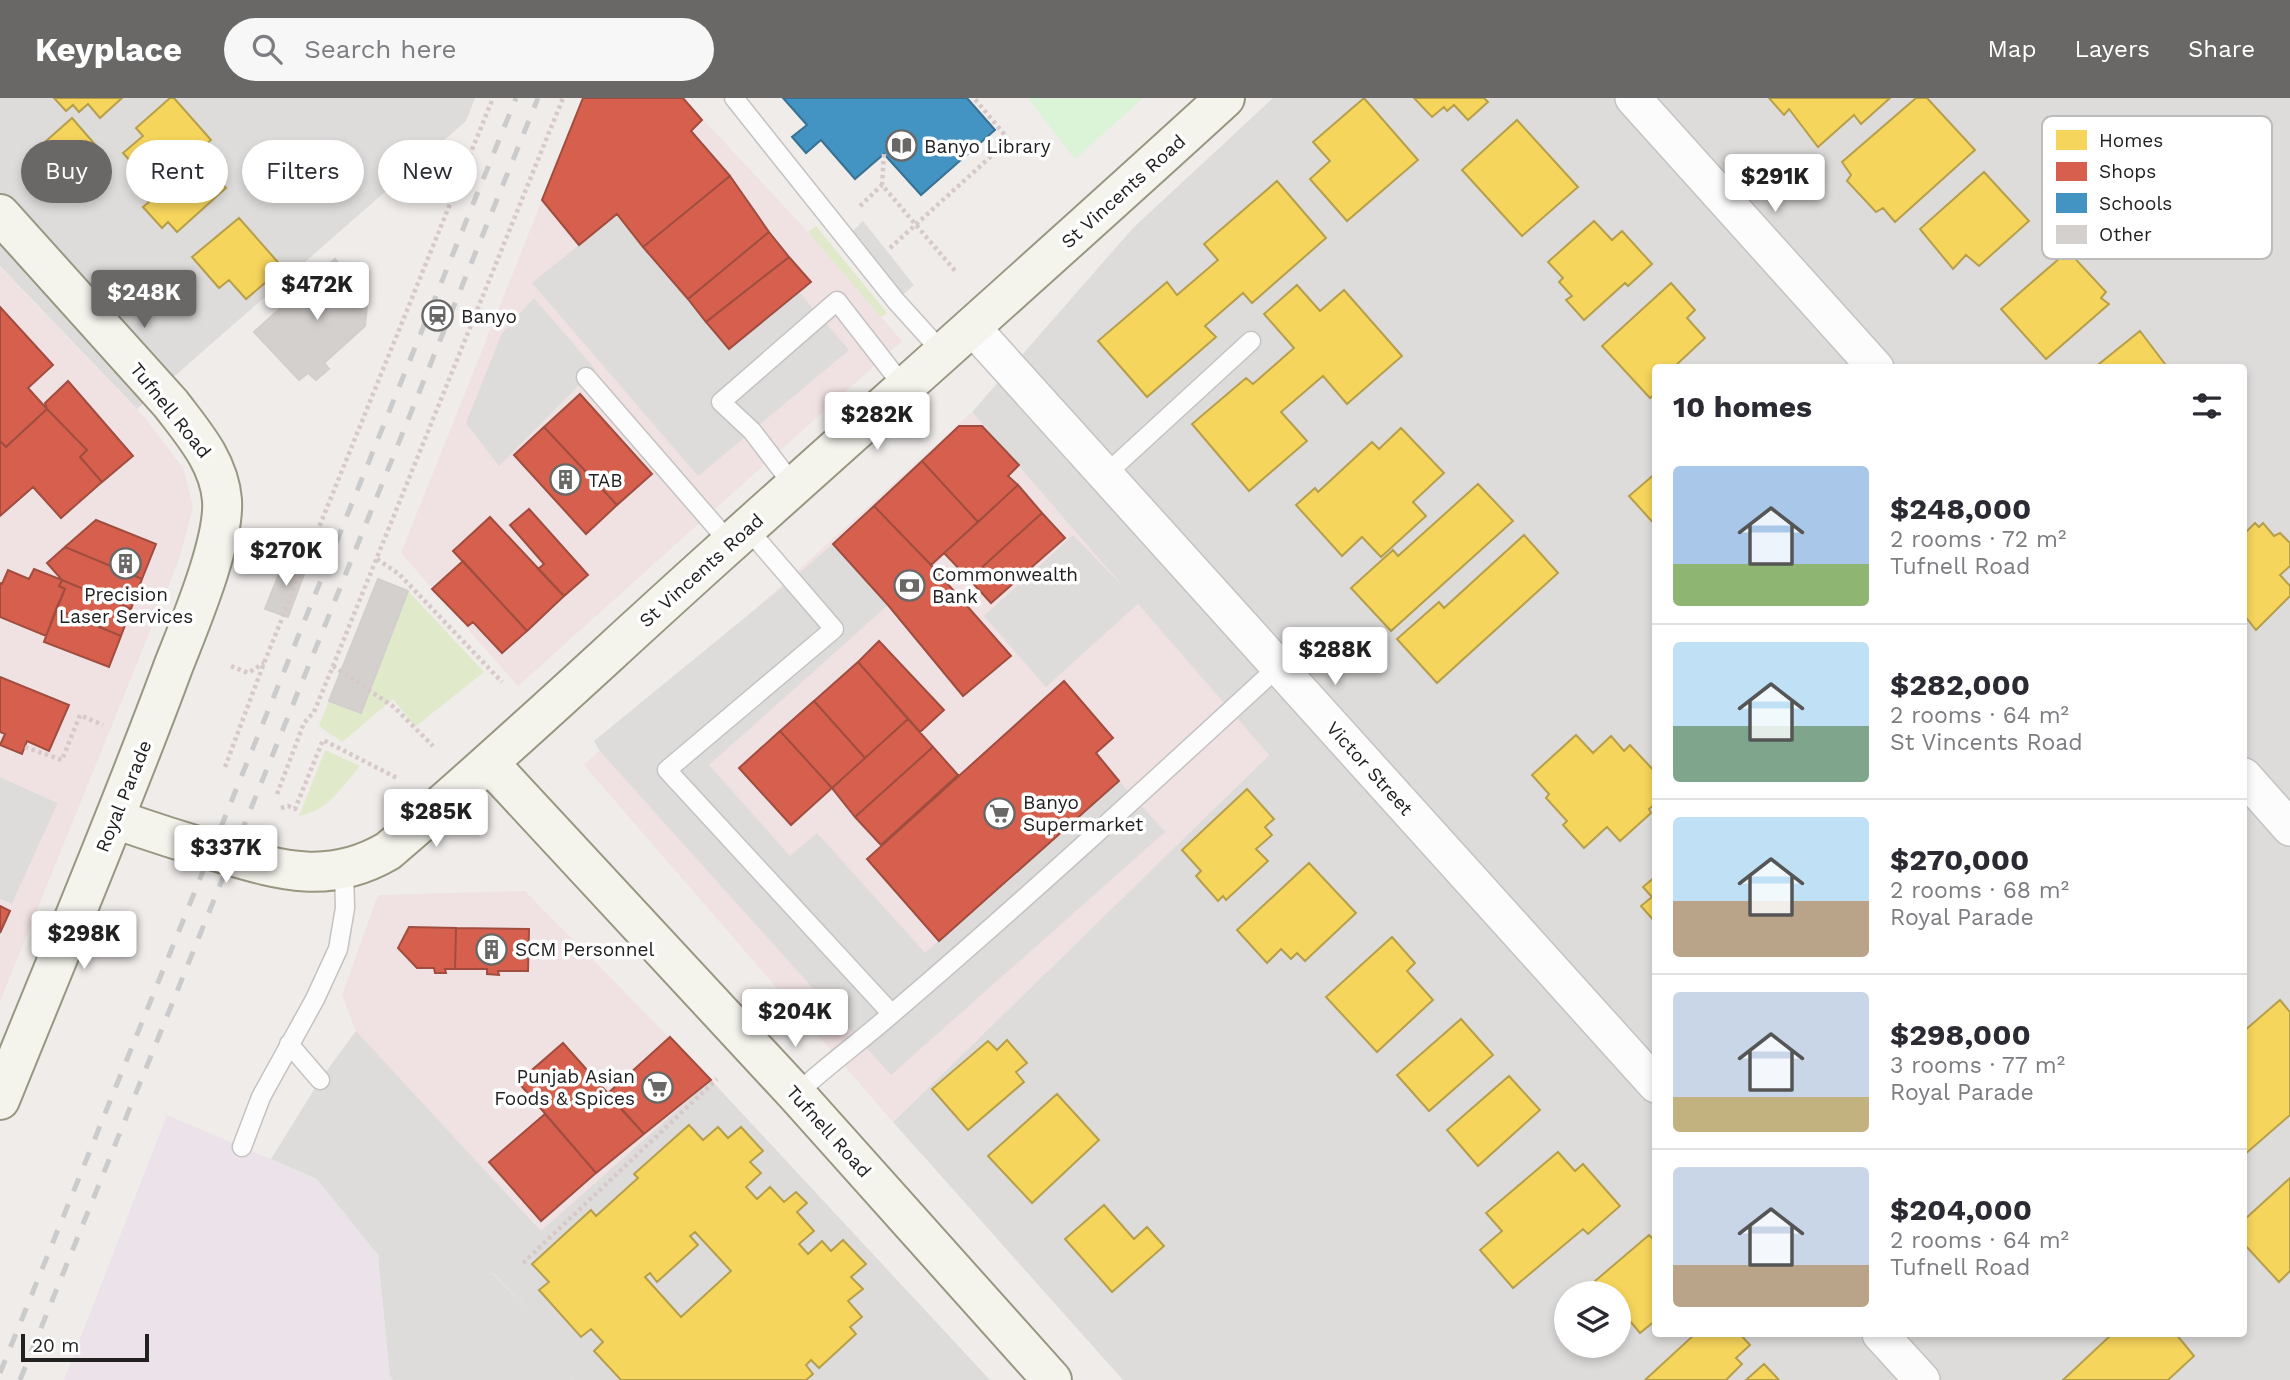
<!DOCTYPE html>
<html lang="en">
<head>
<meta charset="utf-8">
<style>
  :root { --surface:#fff; --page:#f7f7f7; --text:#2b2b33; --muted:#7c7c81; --line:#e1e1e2; --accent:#696867 }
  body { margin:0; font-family:"Work Sans",sans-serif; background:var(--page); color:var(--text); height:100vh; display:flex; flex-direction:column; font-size:26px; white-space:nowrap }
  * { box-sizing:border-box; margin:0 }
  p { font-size:23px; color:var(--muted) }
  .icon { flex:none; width:38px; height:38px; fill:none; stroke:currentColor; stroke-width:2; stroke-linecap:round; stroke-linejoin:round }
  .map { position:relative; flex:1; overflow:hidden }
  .drawer { position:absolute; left:1652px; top:266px; width:595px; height:973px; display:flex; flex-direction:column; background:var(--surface); border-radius:7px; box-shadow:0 4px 10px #0003 }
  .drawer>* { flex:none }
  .banner { position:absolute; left:21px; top:42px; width:665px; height:63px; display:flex; gap:14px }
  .fabs { position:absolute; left:1554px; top:1183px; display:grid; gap:14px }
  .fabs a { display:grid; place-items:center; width:77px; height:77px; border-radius:50%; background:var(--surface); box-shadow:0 4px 10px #0003; font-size:35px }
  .scale { position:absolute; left:21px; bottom:18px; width:128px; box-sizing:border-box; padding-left:7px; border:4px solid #212121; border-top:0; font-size:19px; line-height:24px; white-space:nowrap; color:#212121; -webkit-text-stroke:5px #fff; paint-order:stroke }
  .price { position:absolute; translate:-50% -60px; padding:0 16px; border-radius:7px; background:#fff; color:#222; font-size:23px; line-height:46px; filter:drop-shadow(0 2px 4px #0008) }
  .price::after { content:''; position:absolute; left:50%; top:42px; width:21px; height:16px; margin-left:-10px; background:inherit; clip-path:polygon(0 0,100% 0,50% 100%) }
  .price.active { background:var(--accent); color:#fff }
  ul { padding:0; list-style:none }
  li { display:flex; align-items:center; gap:21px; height:175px; padding:0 21px }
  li+li { border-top:2px solid var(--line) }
  li span { display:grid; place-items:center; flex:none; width:196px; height:140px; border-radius:7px; color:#555 }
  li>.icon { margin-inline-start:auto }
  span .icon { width:84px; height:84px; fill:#fffc; stroke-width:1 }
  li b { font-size:30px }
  h2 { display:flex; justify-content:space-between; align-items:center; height:84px; padding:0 21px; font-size:30px }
  .pill { padding:0 24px; border-radius:32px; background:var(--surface); box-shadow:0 4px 10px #0003; font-size:24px; line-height:63px }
  .pill.active { background:var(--accent); color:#fff }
  header { display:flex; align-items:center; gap:42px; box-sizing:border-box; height:98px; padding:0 35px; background:var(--accent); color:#fff }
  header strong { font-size:33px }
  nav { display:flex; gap:38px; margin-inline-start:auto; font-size:24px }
  .search { width:490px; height:63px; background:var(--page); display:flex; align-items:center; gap:18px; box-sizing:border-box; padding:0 24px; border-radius:38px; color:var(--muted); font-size:26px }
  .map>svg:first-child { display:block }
  .residential { fill:#dedcdb; fill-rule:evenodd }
  .commercial { fill:#f0e1e2 }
  .industrial { fill:#ece2e9 }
  .religious { fill:#dddcdb }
  .grass { fill:#e0eaca }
  .park { fill:#dbf3d7 }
  .homes { fill:#f6d55c; stroke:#b69f4a; stroke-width:2; fill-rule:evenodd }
  .shops { fill:#d6604d; stroke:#a04d40; stroke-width:2 }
  .schools { fill:#4393c3; stroke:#397192; stroke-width:2 }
  .building { fill:#d4d0ce; stroke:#d2cecb; stroke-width:2 }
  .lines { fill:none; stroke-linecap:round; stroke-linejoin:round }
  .lane-casing { stroke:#c5c3c2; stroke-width:21 }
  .street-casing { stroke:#c5c3c2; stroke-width:38 }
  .secondary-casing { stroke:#999782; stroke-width:42 }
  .path { stroke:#d7c9c9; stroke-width:4.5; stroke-dasharray:3.5 3.5; stroke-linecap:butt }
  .lane { stroke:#fdfcfc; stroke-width:18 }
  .street { stroke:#fdfcfc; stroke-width:35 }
  .secondary { stroke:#f4f3ec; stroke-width:38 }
  .rail { stroke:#cbcbcb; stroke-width:5; stroke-dasharray:14 14; stroke-linecap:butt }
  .labels { text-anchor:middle; stroke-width:7; stroke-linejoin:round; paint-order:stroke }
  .poi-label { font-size:19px; fill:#212121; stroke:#fff; text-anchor:start }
  .street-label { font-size:19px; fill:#212121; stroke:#fff }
  .key { fill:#fff; stroke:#bcbcbc; stroke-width:2 }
  .key-label { font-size:19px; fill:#212121 }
</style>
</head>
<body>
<header>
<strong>Keyplace</strong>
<div class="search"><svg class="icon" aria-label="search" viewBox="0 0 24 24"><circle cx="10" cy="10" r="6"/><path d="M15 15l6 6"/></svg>Search here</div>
<nav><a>Map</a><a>Layers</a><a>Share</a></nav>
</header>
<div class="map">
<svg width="2290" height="1282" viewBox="0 0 2290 1282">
  <rect width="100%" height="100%" fill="#efecea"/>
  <path class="residential" d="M0 0H475L466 23 137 311 0 168Z
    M1273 0H2290V1282H1123L893 1024 1268 658 972 314 1133 130ZM1656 270H2244V1236H1656ZM1566 1195H1619V1248H1566Z
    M0 679 58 705 12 806 0 801Z
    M711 982 990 1282H571L585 1268 492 1174Z"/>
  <path class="commercial" d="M583 0H683L808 134 902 243 518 588 401 455Z
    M0 169 145 320 183 370 193 410 178 464 0 903V801L12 806 58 705 0 679Z
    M972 314 1269 657 893 1024 584 667Z
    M525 793 711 982 541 1133 356 933 342 897 378 797Z"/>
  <path class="industrial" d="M167 1017 317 1081 378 1157 390 1278 393 1282H64Z"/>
  <path class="religious" d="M617 116 729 251 799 194 849 252 698 378 532 185Z
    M863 123 914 187 896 203 846 140Z
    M534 200 595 271 499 368 466 325 502 235Z
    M1073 437 1139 505 1046 589 984 518Z
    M833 446 888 507 709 667 790 758 817 735 925 855 1119 683 1165 734 891 977 599 652 594 643 791 482Z
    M356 933 541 1133 492 1175 586 1268 571 1282H393L390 1278 378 1157 317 1081 271 1061 320 982Z"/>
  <path class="grass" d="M816 128 887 215 881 219 808 134Z
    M408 493 484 574 415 629 393 601 342 644 319 628 329 603 361 615Z
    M325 652 360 668C342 689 328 713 299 718Z"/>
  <path class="park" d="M1028 0H1143L1075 61Z"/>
  <path class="homes" d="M54 0H122L100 20 88 6 79 14 73 7 66 13Z
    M170 0H174L211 42 195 56 226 90 177 134 168 124 162 130 143 109 149 104 142 96 152 87 123 55 143 38 136 30Z
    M1364 0 1418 62 1347 123 1310 81 1330 63 1313 44Z
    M1414 0H1484L1488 4 1468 22 1454 7 1447 13 1444 9 1432 19Z
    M1769 0H1890L1861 26 1854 17 1818 49 1789 11 1784 17Z
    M1916 0H1927L1975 52 1895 124 1883 110 1876 114 1847 83 1851 77 1842 64Z
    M72 20 99 51 73 75 46 43Z
    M1517 22 1578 89 1522 138 1462 72Z
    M1984 74 2029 123 1979 168 1966 157 1953 171 1920 131Z
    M1277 83 1326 140 1252 205 1243 195 1205 228 1216 239 1147 299 1098 243 1167 184 1177 197 1218 162 1204 146Z
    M239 120 283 170 246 201 229 182 219 190 192 159Z
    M1594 123 1612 142 1622 133 1652 166 1628 188 1625 185 1584 222 1566 202 1572 198 1559 184 1563 180 1548 164Z
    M2068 153 2106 194 2101 200 2109 206 2046 261 2001 211Z
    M1671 185 1695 212 1687 220 1705 240 1673 270H1656V295L1650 300 1602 248Z
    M1297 187 1320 213 1344 192 1402 258 1347 306 1323 278 1281 314 1307 343 1249 393 1192 326 1246 280 1253 286 1294 250 1264 216Z
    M2140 233 2168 270H2094Z
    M1401 330 1444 375 1413 404 1426 418 1381 459 1362 439 1342 458 1296 407 1315 390 1318 394 1372 344 1379 351Z
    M1656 375V428L1629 398Z
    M1478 386 1513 423 1391 533 1351 490 1393 452 1398 458Z
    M2255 425 2259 429 2263 425 2274 438 2280 435 2290 445V468L2280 477 2290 488V498L2256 532 2244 517V436Z
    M1524 437 1558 475 1437 585 1397 541 1439 504 1444 510Z
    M1576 637 1593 655 1611 638 1624 653 1630 647 1656 675V705L1649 711 1651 715 1620 743 1607 729 1584 750 1563 727 1567 723 1546 700 1549 696 1532 677Z
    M1247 691 1274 721 1265 729 1272 737 1256 751 1268 763 1226 802 1223 798 1218 803 1196 778 1201 773 1182 752Z
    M1309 765 1356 815 1305 863 1297 855 1291 861 1281 851 1267 865 1237 832Z
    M1656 778V825L1641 808 1652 799 1643 789Z
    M1392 839 1415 865 1407 873 1433 902 1377 954 1326 899Z
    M2280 902 2290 914V1017L2244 1057V933Z
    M1461 921 1493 957 1429 1013 1397 977Z
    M1007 942 1027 965 1016 974 1024 984 968 1032 932 991 988 943 997 952Z
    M1509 978 1540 1012 1478 1068 1447 1032Z
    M1057 996 1099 1042 1032 1105 988 1058Z
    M689 1027 703 1042 718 1029 728 1040 741 1029 763 1053 750 1064 761 1075 746 1089 757 1101 770 1089 784 1104 796 1094 807 1105 797 1114 814 1133 799 1146 808 1156 822 1143 831 1153 843 1142 866 1166 851 1179 863 1191 848 1203 862 1219 850 1229 856 1236 819 1270 811 1262 806 1267 813 1276 806 1282H621L594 1253 603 1244 591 1231 581 1239 539 1192 549 1184 532 1166 591 1112 596 1118 638 1080 634 1076ZM695 1134 731 1173 681 1219 645 1179 650 1175 657 1184 698 1147 690 1138Z
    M1558 1054 1575 1073 1583 1066 1620 1108 1588 1136 1583 1131 1513 1190 1480 1152 1502 1133 1486 1115Z
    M2290 1080V1173L2279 1184 2244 1146V1122Z
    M1104 1107 1134 1141 1147 1129 1164 1148 1112 1194 1065 1141Z
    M1649 1137 1656 1144V1222L1640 1235 1625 1217 1619 1223V1195H1606L1595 1183Z
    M1695 1236H1740L1750 1247 1736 1260 1742 1266 1726 1282H1645Z
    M2112 1236H2176L2194 1258 2168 1282H2063Z
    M1764 1266 1779 1282H1746Z"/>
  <path class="shops" d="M583 0H683L702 22 691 33 730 78 643 149 617 116 579 147 542 102Z
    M730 78 769 134 688 201 643 149Z
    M769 134 789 159 706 224 688 201Z
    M789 159 811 184 729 251 706 224Z
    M0 209 53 267 28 290 47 311 6 349 0 343Z
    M68 283 133 358 102 384 80 359 87 352 47 311 45 305Z
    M580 296 652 376 617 407 544 329Z
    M47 311 87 352 80 359 102 384 61 420 33 389 0 418V343L6 349Z
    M959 328H982L1019 367 1008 378 1018 387 978 424 922 363Z
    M544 329 617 407 586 436 514 357Z
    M922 363 978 424 931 467 874 408Z
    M1018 387 1042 415 969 481 944 455Z
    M874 408 931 467 1011 558 963 598 888 507 833 446Z
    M529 411 588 477 564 498 538 471 544 466 510 427Z
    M1042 415 1065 440 991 505 969 481Z
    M490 419 564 498 527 533 453 453Z
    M96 422 156 446 142 481 65 449Z
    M65 449 142 481 131 511 62 482 47 465Z
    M463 463 527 533 502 555 473 524 468 528 432 491Z
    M34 471 62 482 59 488 65 491 46 538 0 519V485L2 486 8 472 29 481Z
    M62 482 131 511 121 538 56 511 65 491 59 488Z
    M56 511 121 538 109 569 44 544Z
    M879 543 944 612 920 634 858 564Z
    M858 564 908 621 865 660 814 603Z
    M0 579 69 607 49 653 27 643 22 656 0 647 5 636 0 634Z
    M1064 583 1113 640 1096 655 1119 683 939 843 867 761Z
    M814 603 865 660 832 690 780 633Z
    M908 621 933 649 855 719 832 690Z
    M780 633 832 690 791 727 739 670Z
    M933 649 958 677 881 747 855 719Z
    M0 808 10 813 0 835Z
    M409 829 456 830 455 871H445L446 875H435L434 870H417L398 850Z
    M456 830 529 831 528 873H498L499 877 487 876V871H455Z
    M670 939 711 982 644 1036 607 996Z
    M563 945 644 1036 596 1075 518 984Z
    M545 1016 596 1075 541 1123 489 1064Z"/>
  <path class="schools" d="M783 0H967L995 32 921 97 884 56 855 81 821 42 806 55 792 39 807 27Z"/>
  <path class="building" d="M335 161 368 197 365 228 324 265 329 271 316 282 308 275 299 282 254 234Z
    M285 461 307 468 288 519 265 511Z
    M378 481 408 493 361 615 329 603Z"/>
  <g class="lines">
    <defs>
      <path id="lane" d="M734 0 896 203 943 255
        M586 279 730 445
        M1105 377 1251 243
        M794 388 752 333 721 304 837 203 904 289
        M747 430 834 531 667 672 892 916
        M289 946 320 982
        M796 996C828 967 862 942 894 914 1025 802 1152 685 1279 568
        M242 1049 261 999 315 901 338 851 345 810 344 771"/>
      <path id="street" d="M1633 0 1876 270
        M972 229 1656 987
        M2244 678 2290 730
        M1880 1236 1922 1282"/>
      <path id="secondary" d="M0 116 171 306C193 335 219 364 222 402 225 444 189 528 173 569 119 715 58 858 0 1002
        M489 665 796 996 1052 1282
        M115 721C149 733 183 744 218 754 279 772 328 788 388 753 500 658 607 556 716 458 886 305 1057 154 1225 0"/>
    </defs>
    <use href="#lane" class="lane-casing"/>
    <use href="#street" class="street-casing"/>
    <use href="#secondary" class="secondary-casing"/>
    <path class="path" d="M884 56 882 87 956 174
      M860 108 882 87
      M890 150 1009 42 974 0
      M377 461 399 476 502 584
      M231 568 248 575 264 565
      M333 568 394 609 433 648
      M25 649 62 662 80 617 103 627
      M225 669 264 565 493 0
      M277 696 304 625 314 614 333 568 563 0
      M281 710 288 708 295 711 323 642 399 681
      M523 1165 717 981"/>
    <use href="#lane" class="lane"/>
    <use href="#street" class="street"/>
    <use href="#secondary" class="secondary"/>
    <path class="rail" d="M0 1275 516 0
      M20 1282 538 0"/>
  </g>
  <defs>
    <symbol id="library-ring" viewBox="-11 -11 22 22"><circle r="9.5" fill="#fff" stroke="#696867" stroke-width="1.5"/><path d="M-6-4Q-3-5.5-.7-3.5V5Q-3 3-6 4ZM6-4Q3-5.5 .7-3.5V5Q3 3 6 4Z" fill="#696867"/></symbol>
    <symbol id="station-ring" viewBox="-11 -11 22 22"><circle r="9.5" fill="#fff" stroke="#696867" stroke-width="1.5"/><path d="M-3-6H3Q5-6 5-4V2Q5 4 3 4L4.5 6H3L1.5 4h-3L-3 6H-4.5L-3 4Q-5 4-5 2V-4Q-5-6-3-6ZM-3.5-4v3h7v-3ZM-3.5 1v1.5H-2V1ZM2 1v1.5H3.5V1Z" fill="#696867"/></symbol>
    <symbol id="building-ring" viewBox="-11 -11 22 22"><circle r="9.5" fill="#fff" stroke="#696867" stroke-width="1.5"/><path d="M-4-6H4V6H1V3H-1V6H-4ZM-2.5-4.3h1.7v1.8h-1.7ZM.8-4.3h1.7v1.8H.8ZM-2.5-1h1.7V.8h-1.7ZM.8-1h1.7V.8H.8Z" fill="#696867"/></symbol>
    <symbol id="bank-ring" viewBox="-11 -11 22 22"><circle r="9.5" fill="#fff" stroke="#696867" stroke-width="1.5"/><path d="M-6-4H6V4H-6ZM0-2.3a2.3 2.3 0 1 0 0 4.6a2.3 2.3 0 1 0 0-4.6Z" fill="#696867"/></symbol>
    <symbol id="supermarket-ring" viewBox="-11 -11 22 22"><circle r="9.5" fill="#fff" stroke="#696867" stroke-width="1.5"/><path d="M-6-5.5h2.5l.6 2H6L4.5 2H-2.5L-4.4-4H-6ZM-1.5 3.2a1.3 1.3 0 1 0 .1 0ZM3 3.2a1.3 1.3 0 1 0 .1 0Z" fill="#696867"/></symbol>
  </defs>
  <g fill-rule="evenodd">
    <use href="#library-ring" x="884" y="30" width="35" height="35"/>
    <use href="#station-ring" x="420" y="200" width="35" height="35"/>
    <use href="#building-ring" x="548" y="364" width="35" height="35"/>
    <use href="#building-ring" x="108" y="448" width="35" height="35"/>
    <use href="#bank-ring" x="892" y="470" width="35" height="35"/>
    <use href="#supermarket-ring" x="982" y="698" width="35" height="35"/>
    <use href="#building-ring" x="474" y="834" width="35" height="35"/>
    <use href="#supermarket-ring" x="640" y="972" width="35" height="35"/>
  </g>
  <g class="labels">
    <g class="poi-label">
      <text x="924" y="55">Banyo Library</text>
      <text x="461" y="225">Banyo</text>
      <text x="588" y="389">TAB</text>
      <text x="932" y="483">Commonwealth<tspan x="932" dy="22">Bank</tspan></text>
      <text x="126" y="503" text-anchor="middle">Precision<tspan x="126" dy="22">Laser Services</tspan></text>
      <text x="1023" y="711">Banyo<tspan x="1023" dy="22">Supermarket</tspan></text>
      <text x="515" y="858">SCM Personnel</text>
      <text x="635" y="985" text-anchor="end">Punjab Asian<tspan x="635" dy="22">Foods &amp; Spices</tspan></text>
    </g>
    <g class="street-label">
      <text transform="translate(1123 93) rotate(-42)" y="7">St Vincents Road</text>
      <text transform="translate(171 312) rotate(51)" y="7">Tufnell Road</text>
      <text transform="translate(701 472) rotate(-42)" y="7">St Vincents Road</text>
      <text transform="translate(1370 670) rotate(48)" y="7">Victor Street</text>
      <text transform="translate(123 698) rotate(-68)" y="7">Royal Parade</text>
      <text transform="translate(829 1033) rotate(48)" y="7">Tufnell Road</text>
    </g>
  </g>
  <rect x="2042" y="18" width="230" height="143" rx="10" class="key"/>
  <rect x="2056" y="32" width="31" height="20" fill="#f6d55c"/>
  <rect x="2056" y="64" width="31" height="19" fill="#d6604d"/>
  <rect x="2056" y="95" width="31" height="20" fill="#4393c3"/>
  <rect x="2056" y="127" width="31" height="19" fill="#d4d0ce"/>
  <g class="key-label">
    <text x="2099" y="49">Homes</text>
    <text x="2099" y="80">Shops</text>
    <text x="2099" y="112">Schools</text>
    <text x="2099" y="143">Other</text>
  </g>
</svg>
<div class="fabs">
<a><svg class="icon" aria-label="layers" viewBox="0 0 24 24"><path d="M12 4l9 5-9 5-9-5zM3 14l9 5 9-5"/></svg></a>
</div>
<div class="scale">20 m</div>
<b class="price" style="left:1775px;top:116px">$291K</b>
<b class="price" style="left:317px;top:224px">$472K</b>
<b class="price active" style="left:144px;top:232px">$248K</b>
<b class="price" style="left:877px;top:354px">$282K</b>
<b class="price" style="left:286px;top:490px">$270K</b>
<b class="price" style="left:1335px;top:589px">$288K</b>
<b class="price" style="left:436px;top:751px">$285K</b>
<b class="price" style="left:226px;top:787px">$337K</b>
<b class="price" style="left:84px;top:873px">$298K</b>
<b class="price" style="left:795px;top:951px">$204K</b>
<div class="banner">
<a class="pill active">Buy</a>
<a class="pill">Rent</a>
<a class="pill">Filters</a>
<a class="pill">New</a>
</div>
<section class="drawer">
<h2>10 homes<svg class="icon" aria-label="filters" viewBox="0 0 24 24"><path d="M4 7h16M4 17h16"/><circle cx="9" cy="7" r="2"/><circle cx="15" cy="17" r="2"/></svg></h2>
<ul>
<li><span style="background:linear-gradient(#a9c7e8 70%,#8fb573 0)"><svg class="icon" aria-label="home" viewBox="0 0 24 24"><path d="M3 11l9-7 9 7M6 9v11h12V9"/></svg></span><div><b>$248,000</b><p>2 rooms · 72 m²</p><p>Tufnell Road</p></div></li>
<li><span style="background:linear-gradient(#bfe0f5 60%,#7fa58c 0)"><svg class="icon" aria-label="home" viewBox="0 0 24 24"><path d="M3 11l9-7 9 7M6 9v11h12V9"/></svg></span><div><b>$282,000</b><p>2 rooms · 64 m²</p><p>St Vincents Road</p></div></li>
<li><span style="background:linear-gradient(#bfe0f5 60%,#b9a48a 0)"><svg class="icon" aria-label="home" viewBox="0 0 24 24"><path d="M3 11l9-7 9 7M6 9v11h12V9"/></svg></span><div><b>$270,000</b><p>2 rooms · 68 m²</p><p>Royal Parade</p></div></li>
<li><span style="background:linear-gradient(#c9d6e8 75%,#c2b280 0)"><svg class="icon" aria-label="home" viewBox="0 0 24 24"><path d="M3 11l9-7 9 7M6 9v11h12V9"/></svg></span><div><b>$298,000</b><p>3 rooms · 77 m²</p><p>Royal Parade</p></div></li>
<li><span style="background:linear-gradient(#c9d6e8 70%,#b9a48a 0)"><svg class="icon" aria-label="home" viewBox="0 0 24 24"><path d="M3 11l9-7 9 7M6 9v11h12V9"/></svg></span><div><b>$204,000</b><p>2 rooms · 64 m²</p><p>Tufnell Road</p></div></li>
</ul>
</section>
</div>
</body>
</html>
